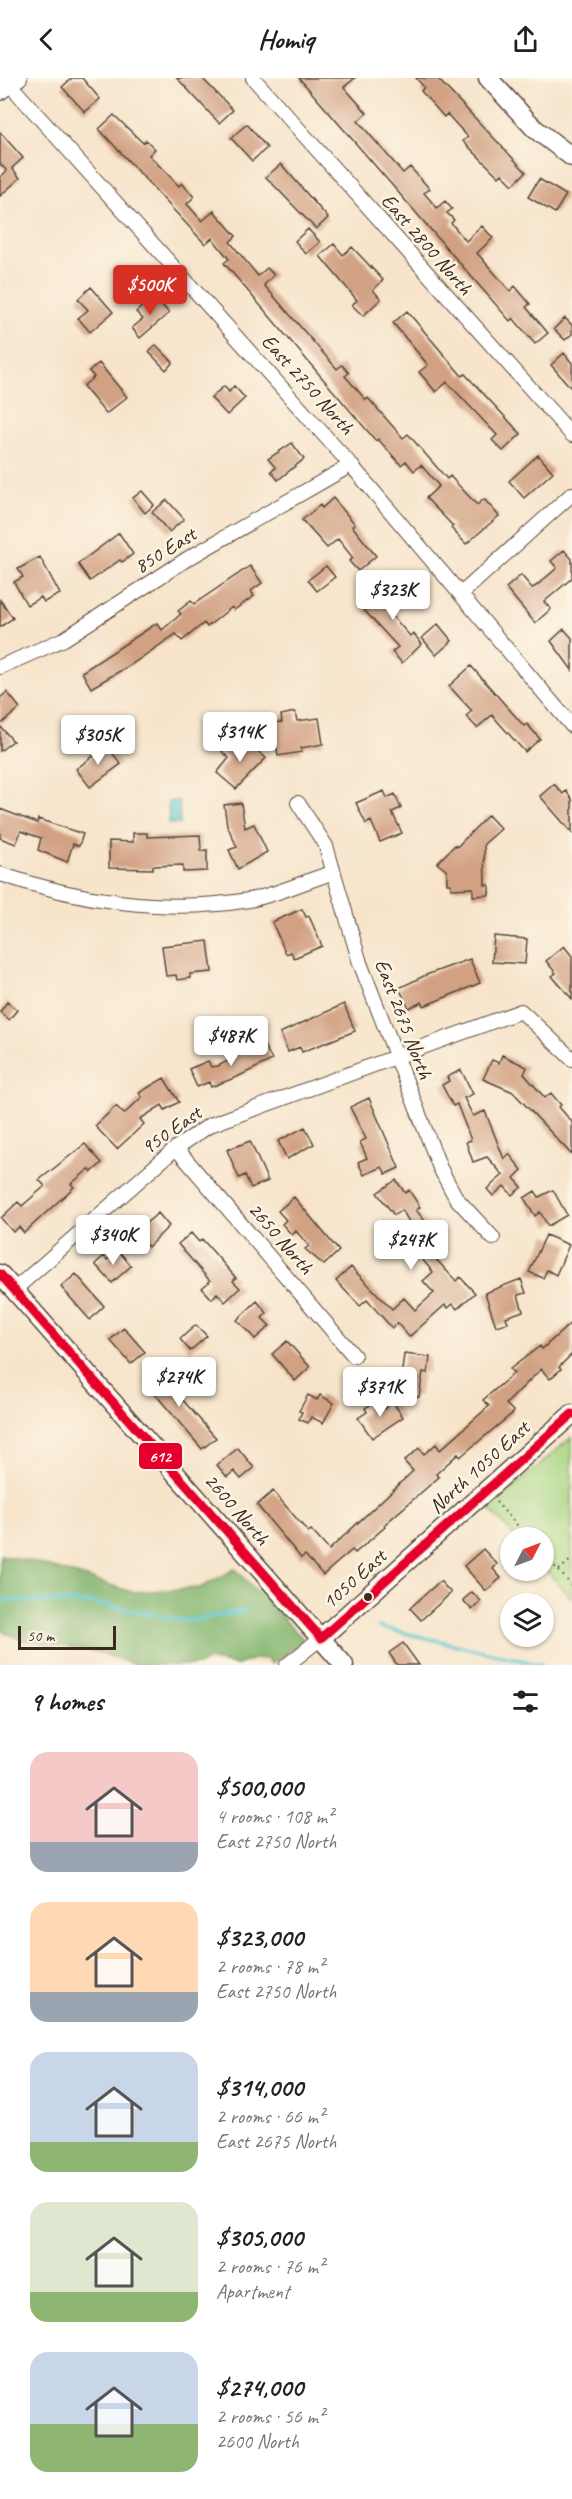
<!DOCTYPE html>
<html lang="en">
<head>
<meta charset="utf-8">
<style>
  :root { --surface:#fff; --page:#f2f2f2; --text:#202124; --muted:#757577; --accent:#d93025 }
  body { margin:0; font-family:Caveat,sans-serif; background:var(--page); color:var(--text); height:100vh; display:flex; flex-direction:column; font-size:22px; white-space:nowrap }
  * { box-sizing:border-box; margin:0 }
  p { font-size:20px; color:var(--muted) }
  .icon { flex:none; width:33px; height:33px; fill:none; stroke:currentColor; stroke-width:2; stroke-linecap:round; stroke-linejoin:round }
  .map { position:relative; height:1587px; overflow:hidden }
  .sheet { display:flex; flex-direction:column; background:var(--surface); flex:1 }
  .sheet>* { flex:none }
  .needle { width:39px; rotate:48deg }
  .tools { position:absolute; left:500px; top:1449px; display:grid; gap:12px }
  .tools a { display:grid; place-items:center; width:54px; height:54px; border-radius:50%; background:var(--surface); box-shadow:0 2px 4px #0004; font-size:30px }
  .scale { position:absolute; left:18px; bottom:15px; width:98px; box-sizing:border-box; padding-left:6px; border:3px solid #3b2a1e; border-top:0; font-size:16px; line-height:21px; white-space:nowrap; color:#3b2a1e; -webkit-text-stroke:4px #fcf5e5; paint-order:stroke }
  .price { position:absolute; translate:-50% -51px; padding:0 14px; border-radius:6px; background:#fff; color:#222; font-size:20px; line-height:39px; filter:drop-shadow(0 2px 3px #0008) }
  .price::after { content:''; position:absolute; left:50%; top:36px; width:18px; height:14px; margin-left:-9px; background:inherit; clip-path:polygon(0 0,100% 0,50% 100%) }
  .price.current { background:var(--accent); color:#fff }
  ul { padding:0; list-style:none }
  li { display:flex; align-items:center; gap:18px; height:150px; padding:0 30px }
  li span { display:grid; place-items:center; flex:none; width:168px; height:120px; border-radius:18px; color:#555 }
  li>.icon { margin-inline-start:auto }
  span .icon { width:72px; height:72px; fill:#fffc; stroke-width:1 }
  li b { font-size:26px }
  h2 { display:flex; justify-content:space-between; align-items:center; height:72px; padding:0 30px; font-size:26px }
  header { display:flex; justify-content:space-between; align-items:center; height:78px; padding:0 30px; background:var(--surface); font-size:27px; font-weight:600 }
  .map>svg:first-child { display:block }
  .green { fill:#a7d683; stroke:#718050; stroke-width:1.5 }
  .forest { fill:#85b771; stroke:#607048; stroke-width:1.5 }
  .water { fill:#5ac7ce; stroke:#4a7876; stroke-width:1.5 }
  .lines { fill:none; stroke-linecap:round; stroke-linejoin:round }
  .stream { stroke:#5ac7ce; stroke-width:4 }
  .building { fill:#d2a183 }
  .street-casing { stroke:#574638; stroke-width:16 }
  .secondary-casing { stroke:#574638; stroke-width:21 }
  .path { stroke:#574638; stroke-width:2; stroke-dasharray:1.5 4.5; stroke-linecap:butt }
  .street { stroke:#fff; stroke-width:14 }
  .secondary { stroke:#fff; stroke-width:18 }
  .bus-1-casing { stroke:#fcf5e5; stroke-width:14 }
  .bus-1 { stroke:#e4002b; stroke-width:9 }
  .bus-dot { fill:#3b2a1e; stroke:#fcf5e5; stroke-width:2 }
  .labels { text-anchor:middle; stroke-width:5; stroke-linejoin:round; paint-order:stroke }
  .street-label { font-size:21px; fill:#3b2a1e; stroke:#fcf5e5 }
  .line-badge { stroke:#fcf5e5; stroke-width:2 }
  .badge-label { font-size:16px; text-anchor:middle; font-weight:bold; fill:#fff }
</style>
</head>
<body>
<header><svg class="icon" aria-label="back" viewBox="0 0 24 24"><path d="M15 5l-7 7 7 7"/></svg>Homiq<svg class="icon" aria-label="share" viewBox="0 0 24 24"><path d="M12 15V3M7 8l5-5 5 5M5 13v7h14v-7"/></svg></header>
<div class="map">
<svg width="572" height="1587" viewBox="0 0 572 1587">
  <rect width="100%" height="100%" fill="#fcf5e5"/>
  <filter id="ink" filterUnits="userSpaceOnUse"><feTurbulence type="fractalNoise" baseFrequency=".0167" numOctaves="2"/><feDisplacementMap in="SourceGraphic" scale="12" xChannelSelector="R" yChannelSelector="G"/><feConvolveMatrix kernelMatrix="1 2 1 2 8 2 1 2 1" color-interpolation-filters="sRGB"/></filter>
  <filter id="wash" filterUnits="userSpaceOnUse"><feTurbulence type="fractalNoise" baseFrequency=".008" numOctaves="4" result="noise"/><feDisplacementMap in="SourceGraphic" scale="24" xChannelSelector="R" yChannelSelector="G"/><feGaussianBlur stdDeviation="1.35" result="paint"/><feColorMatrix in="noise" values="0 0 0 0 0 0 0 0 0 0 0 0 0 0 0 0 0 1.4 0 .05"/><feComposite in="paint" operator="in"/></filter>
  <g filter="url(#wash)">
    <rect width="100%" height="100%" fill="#f7e4cb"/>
    <path class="green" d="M572 1359V1521L543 1489V1460L515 1459 489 1431Z"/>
    <path class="forest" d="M0 1477 34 1484 132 1514 200 1510 235 1491 304 1562 272 1586 267 1581 256 1580 237 1587 207 1582 200 1587H137L98 1574 19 1561 0 1551Z"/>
    <path class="water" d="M168 723H179L180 746H169Z"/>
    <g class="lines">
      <path class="stream" d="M0 1522 93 1525 187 1543 245 1533
        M379 1549 542 1587"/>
    </g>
    <g id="blocks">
      <path class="building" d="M72 0H82L100 21 85 34 62 9Z
        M177 0H202L233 32 219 45Z
        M299 0H355L344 9 367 35 358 43 364 50 403 95 410 89 430 111 424 115 437 130 445 123 452 131 447 135 454 142 451 145 466 163 482 148 493 160 477 175 510 213 515 208 530 226 526 229 548 255 535 266 513 240 510 243Z
        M416 0H437L526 94 513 107 502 96 499 99 463 63 468 59 447 36 444 39 421 13 424 9Z
        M114 37 143 65 146 62 155 71 149 77 179 108 182 105 194 119 187 126 202 143 214 133 236 158 230 164 258 198 267 190 274 197 264 207 337 291 342 287 349 295 345 298 366 322 368 320 403 360 408 356 447 401 450 398 477 427 484 421 499 438 466 466 451 450 453 448 426 420 439 408 421 387 414 393 406 383 401 387 378 361 376 363 224 185 229 181 212 160 205 166 99 51Z
        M247 46 267 70 252 83 231 60Z
        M0 54 23 80 12 90 20 100 0 118V99L7 93 0 86Z
        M281 86 328 140 316 151 266 99Z
        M539 101 566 117 555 135 528 119Z
        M308 151 320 164 306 176 295 163Z
        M334 166 343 177 352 169 383 202 373 212 381 221 363 238 352 227 357 222 320 178Z
        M91 209 113 234 90 254 78 240 88 232 78 221Z
        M154 218 169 235 140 260 132 250 143 241 136 234Z
        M407 233 462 298 465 296 521 356 503 373 492 362 497 357 447 304 436 314 419 294 428 287 393 245Z
        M565 240 572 247V256L565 262 554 251Z
        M156 267 173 284 166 292 149 274Z
        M564 275 572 285V311L551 287Z
        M99 285 127 319 106 336 83 308 94 299 89 293Z
        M224 308 229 314 234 308 245 320 227 337 211 320Z
        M292 365 304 381 278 402 271 393 276 390 268 381Z
        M538 377 553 394 524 420 509 403Z
        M142 413 154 427 145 435 133 420Z
        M333 420 355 446 352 448 376 478 358 493 349 483 353 480 338 461 327 470 302 442 320 427 322 430Z
        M167 422 184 441 169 454 152 434Z
        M119 455 133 476 122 484 120 482 90 503 78 486Z
        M564 472 572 481V500L544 524 551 531 535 545 506 510 521 497 532 510 536 508 557 490 551 483Z
        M40 479 60 516 44 524 41 519 27 527 14 504 23 499 18 491Z
        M250 488 262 505 251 513 254 518 234 532 232 529 207 549 204 545 182 563 176 556 132 586 91 610 82 594 157 545 162 552 181 536 178 533 191 523 194 526Z
        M326 488 335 499 317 513 308 502Z
        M399 501 409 512 387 532 410 558 413 555 422 566 402 585 392 574 398 569 364 532Z
        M0 522 13 540 0 549Z
        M438 546 452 563 436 577 422 560Z
        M564 551 572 560V592L551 563Z
        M471 588 524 648 527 646 540 661 525 674 492 637 477 650 466 638 472 633 449 608Z
        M7 614 20 630 0 647V620Z
        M295 634 297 643 319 640 323 666 301 670 302 674 278 678 273 645 282 644 281 637Z
        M0 648 13 663 0 673Z
        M244 662 266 680 236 711 217 695 229 680 222 674 231 664 238 670Z
        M107 668 121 686 90 709 76 691Z
        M554 706 563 716 566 713 572 721V755L540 718Z
        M384 713 387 720 395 716 401 730 392 734 402 755 380 764 371 743 366 746 356 725Z
        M241 725 245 750 254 746 267 774 238 791 229 772 237 769 227 747 224 727Z
        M0 731 37 745 38 741 83 756 79 768 73 766 67 784 38 772 41 760 21 753 16 766 0 760Z
        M488 737 501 751 484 766 485 807H489V817L473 818V810L451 811V806H447V793L437 785 455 767 457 769Z
        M133 755H147V759L200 757 201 773 207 772V793L183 794V787L153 788V791L109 790V763L133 764Z
        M302 831 306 839 309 838 322 868 294 880 291 874 286 876 272 844Z
        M494 858 527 861 525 886 492 884Z
        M208 863 212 894 190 896V900L177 902 176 897 166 898 162 868Z
        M564 868 572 878V921L552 898 556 895 546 883Z
        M470 881 480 905 424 928 422 924 409 930 399 910 426 897Z
        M7 924 17 932 9 942 0 934Z
        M344 926 355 953 302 974 300 969 288 974 280 955Z
        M263 965 272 982 237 999 211 1009 209 1004 197 1009 189 991 208 983 211 989 218 988Z
        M502 977 527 989 524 996 545 1020 551 1015 561 1027 559 1029 572 1044V1077L513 1014 483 1001 492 982 499 985Z
        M461 992 473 1016 464 1020 473 1038 485 1033 504 1081 509 1076 522 1092 514 1100 522 1109 512 1117 504 1108 493 1118 487 1111 503 1097 487 1079 473 1084 466 1064 471 1062 457 1026 453 1028 442 1007 449 1003 447 999Z
        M164 1000 179 1024 165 1032 162 1027 140 1041 144 1046 117 1071 95 1048 116 1028 124 1036 142 1019 139 1015Z
        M369 1020 399 1090 386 1096 382 1089 364 1097 358 1084 367 1080 360 1064 366 1061 350 1029Z
        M305 1049 314 1066 287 1081 278 1063Z
        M250 1063 268 1103 251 1110 245 1097 239 1100 227 1072Z
        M85 1066 102 1085 92 1094 89 1091 71 1106 74 1109 24 1155 19 1149 13 1154 1 1140 18 1124 22 1128 45 1108 39 1102Z
        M396 1102 405 1115 409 1112 420 1129 416 1132 432 1152 428 1156 443 1174 435 1180 456 1203 460 1199 475 1215 457 1231 453 1226 448 1230 445 1227 409 1259 397 1245 392 1250 367 1222 360 1228 336 1203 351 1189 392 1231 404 1220 415 1232 434 1215 423 1203 433 1194 403 1159 413 1150 402 1132 394 1137 377 1115Z
        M553 1112 567 1137 548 1148 540 1134 535 1138 524 1120 535 1113 539 1119Z
        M294 1119 339 1173 324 1187 305 1171 309 1168 296 1153 292 1157 282 1146 286 1142 278 1133Z
        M158 1135 169 1148 148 1169 133 1151 142 1143 145 1146Z
        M191 1155 199 1164 202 1161 236 1200 233 1203 240 1210 225 1224 217 1215 212 1221 202 1210 210 1203 178 1166Z
        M546 1157 569 1167 556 1197 547 1192 543 1200 529 1194Z
        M118 1172 131 1188 112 1205 95 1186 104 1178 107 1182Z
        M76 1196 104 1228 90 1242 61 1209Z
        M521 1201 526 1215 518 1217 523 1233 506 1239 508 1245 496 1248 485 1215Z
        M257 1223 267 1235 262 1240 270 1248 255 1261 237 1242Z
        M572 1244V1276L559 1289 561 1291 550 1301 541 1291 506 1326 514 1334 460 1379 458 1376 436 1396 439 1399 384 1447 385 1449 355 1475 352 1472 323 1497 305 1477 301 1480 257 1427 273 1413 308 1454 311 1452 329 1472 413 1393 404 1383 419 1370 424 1376 436 1366 440 1372 489 1328 483 1322 514 1295 510 1291 540 1268 542 1271Z
        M196 1247 207 1258 190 1273 180 1261Z
        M124 1250 145 1274 131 1286 110 1262Z
        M287 1263 310 1289 295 1303 272 1276Z
        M404 1276 430 1279 428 1295 423 1294 419 1319 399 1317Z
        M161 1288 181 1320 216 1360 202 1371 144 1303Z
        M308 1317 317 1322 320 1317 334 1325 323 1345 311 1339 308 1345 299 1341 302 1334 299 1333Z
        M378 1322 384 1331 393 1324 403 1339 372 1360 358 1340 367 1334 365 1330Z
        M238 1370 254 1390 241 1401 234 1393 227 1399 217 1387Z
        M483 1471 497 1486 493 1491 501 1500 486 1513 464 1488Z
        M440 1503 451 1515 421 1542 410 1530Z
        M472 1514 481 1523 472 1532 463 1522Z
        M403 1565 419 1587H397L389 1575Z"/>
    </g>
  </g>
  <g filter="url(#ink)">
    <use href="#blocks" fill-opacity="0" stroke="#574638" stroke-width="1.5"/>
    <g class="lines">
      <defs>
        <path id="street" d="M4 0 351 387 572 648
          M253 0 572 357
          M0 15 20 0
          M461 516 572 416
          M0 589 64 561 187 481 351 387
          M298 725 326 768 360 885 440 1090 456 1120 493 1160
          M0 796C79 823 166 836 249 822 277 817 305 803 332 795
          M176 1070 354 1278
          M14 1212 176 1070 210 1047 521 933 572 981
          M287 1587 321 1560"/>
        <path id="secondary" d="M488 0 535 51 572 79
          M0 1196 344 1587
          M321 1560 572 1336"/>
      </defs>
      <use href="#street" class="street-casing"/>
      <use href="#secondary" class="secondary-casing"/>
      <path class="path" d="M496 1424 529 1460
        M543 1475 572 1508
        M559 1492 572 1481"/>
      <use href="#street" class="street"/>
      <use href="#secondary" class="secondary"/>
      <defs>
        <path id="bus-1" d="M0 1196 321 1560
          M321 1560 572 1336"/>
      </defs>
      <use href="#bus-1" class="bus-1-casing"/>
      <use href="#bus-1" class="bus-1"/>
    </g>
  </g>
  <circle class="bus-dot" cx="368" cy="1519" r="5"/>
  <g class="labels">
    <g class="street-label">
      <text transform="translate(427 166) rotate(49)" y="7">East 2800 North</text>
      <text transform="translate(308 306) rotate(48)" y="7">East 2750 North</text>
      <text transform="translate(165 472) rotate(-32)" y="7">850 East</text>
      <text transform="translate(404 941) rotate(69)" y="7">East 2675 North</text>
      <text transform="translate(171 1052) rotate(-35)" y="7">950 East</text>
      <text transform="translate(281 1160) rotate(49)" y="7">2650 North</text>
      <text transform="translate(479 1389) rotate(-42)" y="7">North 1050 East</text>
      <text transform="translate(237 1431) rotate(49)" y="7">2600 North</text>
      <text transform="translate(354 1501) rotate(-42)" y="7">1050 East</text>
    </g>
  </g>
  <rect class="line-badge" x="138" y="1364" width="45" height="28" rx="6" fill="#e4002b"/>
  <g class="badge-label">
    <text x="160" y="1384">612</text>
  </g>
</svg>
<div class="tools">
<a><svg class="needle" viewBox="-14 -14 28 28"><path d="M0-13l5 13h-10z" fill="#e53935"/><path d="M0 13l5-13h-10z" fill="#757577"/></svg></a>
<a><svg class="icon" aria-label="layers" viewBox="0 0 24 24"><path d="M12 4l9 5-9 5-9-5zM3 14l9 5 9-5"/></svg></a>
</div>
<div class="scale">50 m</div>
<b class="price current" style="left:150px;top:238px">$500K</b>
<b class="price" style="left:393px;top:543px">$323K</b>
<b class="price" style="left:240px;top:685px">$314K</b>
<b class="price" style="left:98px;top:688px">$305K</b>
<b class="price" style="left:231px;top:989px">$487K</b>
<b class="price" style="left:113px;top:1188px">$340K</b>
<b class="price" style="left:411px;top:1193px">$247K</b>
<b class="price" style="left:179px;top:1330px">$274K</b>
<b class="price" style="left:380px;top:1340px">$371K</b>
</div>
<section class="sheet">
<h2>9 homes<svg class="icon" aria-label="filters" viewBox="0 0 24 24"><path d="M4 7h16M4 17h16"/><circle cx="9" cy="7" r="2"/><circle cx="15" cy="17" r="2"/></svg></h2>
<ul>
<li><span style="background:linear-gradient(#f6c9c9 75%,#9aa5b1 0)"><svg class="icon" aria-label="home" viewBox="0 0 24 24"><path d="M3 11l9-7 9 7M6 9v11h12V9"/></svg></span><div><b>$500,000</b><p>4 rooms · 108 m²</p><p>East 2750 North</p></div></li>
<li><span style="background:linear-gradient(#ffd9b3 75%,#9aa5b1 0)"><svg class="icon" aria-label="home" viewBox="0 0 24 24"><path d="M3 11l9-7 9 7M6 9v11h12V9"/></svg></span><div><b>$323,000</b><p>2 rooms · 78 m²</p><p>East 2750 North</p></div></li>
<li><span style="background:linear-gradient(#c9d6e8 75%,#8fb573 0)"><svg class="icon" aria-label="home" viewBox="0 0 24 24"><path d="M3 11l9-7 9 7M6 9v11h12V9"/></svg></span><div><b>$314,000</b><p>2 rooms · 66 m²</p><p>East 2675 North</p></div></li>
<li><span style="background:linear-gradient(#dfe7d0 75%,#8fb573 0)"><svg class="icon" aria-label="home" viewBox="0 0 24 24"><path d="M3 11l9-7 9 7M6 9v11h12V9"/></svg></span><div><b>$305,000</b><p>2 rooms · 76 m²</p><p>Apartment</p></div></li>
<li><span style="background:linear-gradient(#c9d6e8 60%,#8fb573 0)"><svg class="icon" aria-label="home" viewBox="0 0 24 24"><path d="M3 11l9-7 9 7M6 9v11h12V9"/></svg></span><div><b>$274,000</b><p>2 rooms · 56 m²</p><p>2600 North</p></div></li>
</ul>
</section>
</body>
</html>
